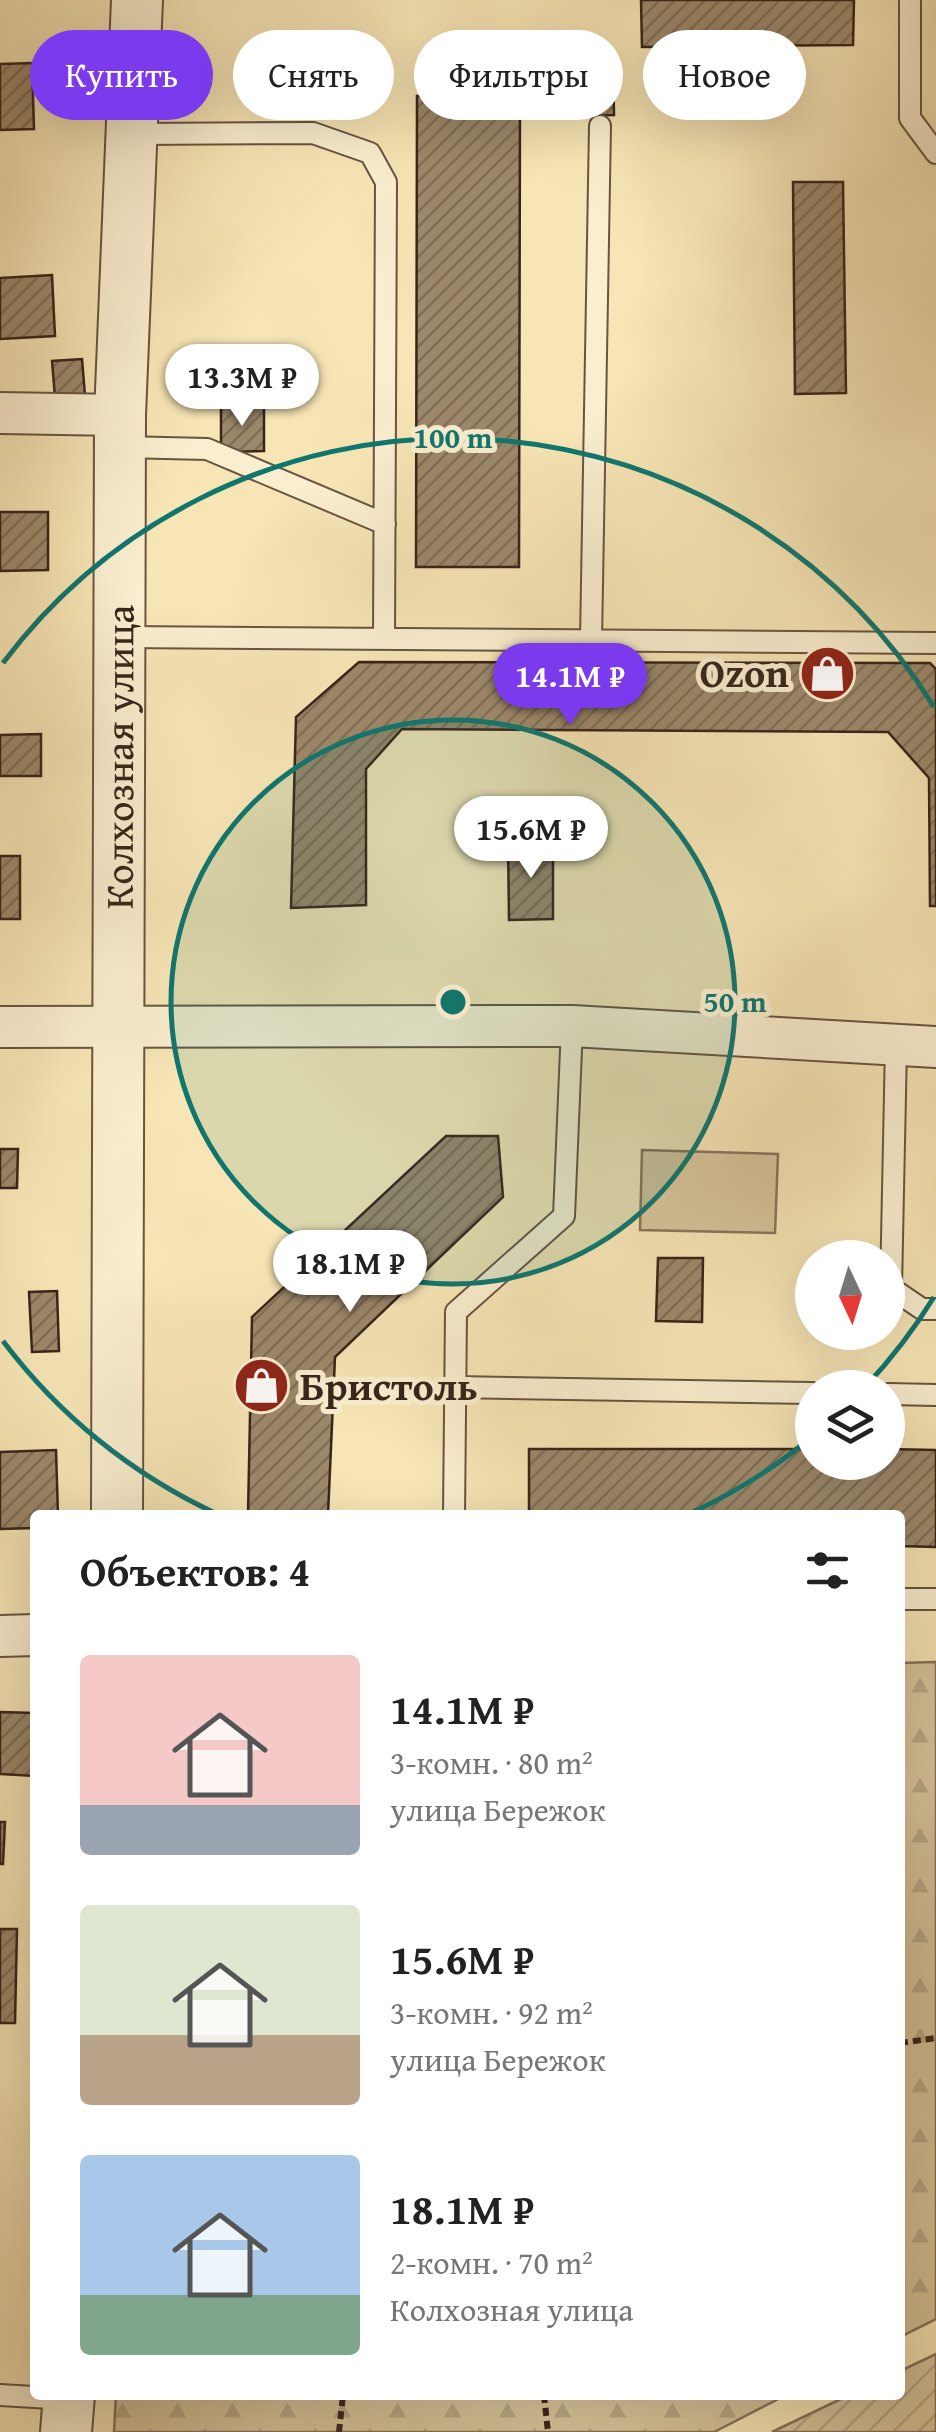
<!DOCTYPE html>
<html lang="ru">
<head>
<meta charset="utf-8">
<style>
  :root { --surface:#fff; --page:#f2f2f2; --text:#222; --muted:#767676; --accent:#7c3aed }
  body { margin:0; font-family:"Gentium Book Plus",serif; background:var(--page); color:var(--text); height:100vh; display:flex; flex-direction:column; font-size:38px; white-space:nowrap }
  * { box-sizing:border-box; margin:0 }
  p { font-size:32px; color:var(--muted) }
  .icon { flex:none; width:55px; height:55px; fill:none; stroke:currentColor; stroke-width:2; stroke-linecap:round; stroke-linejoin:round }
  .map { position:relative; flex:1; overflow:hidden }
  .side { position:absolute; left:30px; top:1510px; width:875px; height:890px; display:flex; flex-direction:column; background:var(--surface); border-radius:10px; box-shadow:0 10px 40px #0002 }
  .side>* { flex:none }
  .top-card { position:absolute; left:30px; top:30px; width:878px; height:90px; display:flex; gap:20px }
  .needle { width:65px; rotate:176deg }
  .buttons { position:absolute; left:795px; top:1240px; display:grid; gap:20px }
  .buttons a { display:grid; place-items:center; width:110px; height:110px; border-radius:50%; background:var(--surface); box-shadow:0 10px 40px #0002; font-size:50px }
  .price { position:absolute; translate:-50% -85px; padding:0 22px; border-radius:35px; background:#fff; color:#222; font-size:32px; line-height:65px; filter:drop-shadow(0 2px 5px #0008) }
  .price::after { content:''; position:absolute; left:50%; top:60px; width:30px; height:22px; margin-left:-15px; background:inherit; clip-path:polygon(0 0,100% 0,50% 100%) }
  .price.selected { background:var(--accent); color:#fff }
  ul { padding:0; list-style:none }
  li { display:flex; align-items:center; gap:30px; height:250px; padding:0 50px }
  li span { display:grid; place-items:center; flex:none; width:280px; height:200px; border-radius:10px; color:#555 }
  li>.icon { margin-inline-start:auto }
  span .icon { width:120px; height:120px; fill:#fffc; stroke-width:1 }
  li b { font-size:42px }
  h2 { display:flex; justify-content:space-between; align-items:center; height:120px; padding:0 50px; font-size:42px }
  .chip { padding:0 35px; border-radius:45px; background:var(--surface); box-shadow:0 10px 40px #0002; font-size:35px; line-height:90px }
  .chip.selected { background:var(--accent); color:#fff }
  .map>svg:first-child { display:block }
  .forest { fill:url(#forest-firs); stroke:#88745b; stroke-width:2.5 }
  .garden { fill:url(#garden-furrows); stroke:#88745b; stroke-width:2.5 }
  .pitch { fill:#d7c49b; stroke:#88745b; stroke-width:2.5 }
  .building { fill:url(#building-hatch); stroke:#39241b; stroke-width:2.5 }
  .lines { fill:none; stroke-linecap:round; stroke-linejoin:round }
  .service-casing { stroke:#685442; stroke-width:24 }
  .minor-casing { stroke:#685442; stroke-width:44 }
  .tertiary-casing { stroke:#685442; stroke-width:54 }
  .path { stroke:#39241b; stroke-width:6; stroke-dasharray:8 5; stroke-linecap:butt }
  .service { stroke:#faeecf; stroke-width:20 }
  .minor { stroke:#faeecf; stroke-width:40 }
  .tertiary { stroke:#faeecf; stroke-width:50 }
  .ring { fill:none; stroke:#0f766e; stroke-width:5 }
  .labels { text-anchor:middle; stroke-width:10; stroke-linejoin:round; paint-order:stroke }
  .poi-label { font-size:40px; font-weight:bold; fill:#39241b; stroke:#faeecf; text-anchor:end }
  .street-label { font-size:40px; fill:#39241b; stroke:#faeecf }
  .centre { fill:#0f766e; stroke:#faeecf; stroke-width:5 }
  .ring-label { font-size:30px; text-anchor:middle; font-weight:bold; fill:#0f766e; stroke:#faeecf; stroke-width:10; stroke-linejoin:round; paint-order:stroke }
</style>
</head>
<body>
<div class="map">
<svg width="936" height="2432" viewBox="0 0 936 2432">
  <defs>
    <pattern id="forest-firs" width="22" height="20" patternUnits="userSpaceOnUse" patternTransform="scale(2.5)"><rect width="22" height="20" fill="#d7c49b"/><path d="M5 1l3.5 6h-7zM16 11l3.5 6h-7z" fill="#b9a885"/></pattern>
    <pattern id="garden-furrows" width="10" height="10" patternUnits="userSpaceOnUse" patternTransform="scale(2.5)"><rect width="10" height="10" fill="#d7c49b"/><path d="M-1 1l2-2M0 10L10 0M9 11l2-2" fill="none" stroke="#b9a885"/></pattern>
    <pattern id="building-hatch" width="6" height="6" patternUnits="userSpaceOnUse" patternTransform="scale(2.5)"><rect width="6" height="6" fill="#9c886b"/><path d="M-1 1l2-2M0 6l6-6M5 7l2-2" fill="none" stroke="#806f57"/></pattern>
  </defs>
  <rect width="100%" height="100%" fill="#f7e5b5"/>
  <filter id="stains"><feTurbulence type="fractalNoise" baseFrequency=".002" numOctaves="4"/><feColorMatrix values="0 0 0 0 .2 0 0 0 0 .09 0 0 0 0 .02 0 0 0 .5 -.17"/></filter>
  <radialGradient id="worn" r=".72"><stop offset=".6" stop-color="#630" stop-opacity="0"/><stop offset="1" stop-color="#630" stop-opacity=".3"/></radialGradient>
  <path class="forest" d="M936 1662V2319L900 2337V1663Z
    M116 2395H786L714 2432H114Z"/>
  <path class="garden" d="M936 2354V2432H772L849 2395H900V2371Z"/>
  <path class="pitch" d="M642 1150 778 1154 775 1233 640 1230Z"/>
  <path class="building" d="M641 0H854L853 45 642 47Z
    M32 63 34 129 0 130V64Z
    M575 63H613L614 115 576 116Z
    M417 96H520L519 567H416Z
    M793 182H843L846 393 795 394Z
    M52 275 55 336 0 339V278Z
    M82 359 85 395 55 397 52 361Z
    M221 406H264V451L221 452Z
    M0 512H48V570L0 571Z
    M359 662 930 663 936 669V906H930L929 778 888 732 402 729 366 769V905L291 908 296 717Z
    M41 734V776H0V735Z
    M553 842V919L509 920 508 843Z
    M0 856H20V919H0Z
    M446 1136H498L503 1197 335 1357 328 1515H248L252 1317Z
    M0 1149H18L17 1188H0Z
    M658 1258H703L702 1322 656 1321Z
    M57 1291 59 1351 32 1352 29 1292Z
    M529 1449H812V1462H888V1449L936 1450V1547L900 1546V1515H529Z
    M56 1450 58 1515H35V1528L0 1529V1452Z
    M0 1712 35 1713V1776L0 1774Z
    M0 1822H5L3 1864H0Z
    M0 1929H17L15 2023H0Z"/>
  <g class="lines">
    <defs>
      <path id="service" d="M910 0V118L936 153
        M134 134 313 133 370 153 386 182 384 639
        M122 447 207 449 385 524
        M120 637 936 643
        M591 641 600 126
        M896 1045 891 1288 922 1309H936
        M455 1387 812 1393
        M888 1394 936 1395
        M454 1515 456 1312 564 1216 572 1026
        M900 1599H936
        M0 2395 68 2399"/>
      <path id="minor" d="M0 413 120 415
        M0 1027 572 1026 936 1047
        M0 1636 35 1635"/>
      <g id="tertiary">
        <path id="s1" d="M117 1515 120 415 137 0"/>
        <path d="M66 2432 69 2395"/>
      </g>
    </defs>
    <use href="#service" class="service-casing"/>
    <use href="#minor" class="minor-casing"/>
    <use href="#tertiary" class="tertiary-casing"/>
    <path class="path" d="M900 2043 936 2038
      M544 2395 548 2432
      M339 2432 343 2395"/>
    <use href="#service" class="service"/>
    <use href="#minor" class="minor"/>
    <use href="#tertiary" class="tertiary"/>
  </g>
  <circle cx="453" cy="1002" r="282" fill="#0f766e" fill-opacity=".12"/>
  <g class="ring">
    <circle cx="453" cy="1002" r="282"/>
    <path d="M934 1297A564 564 0 0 1 865 1387M812 1437A564 564 0 0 1 691 1513M215 1513A564 564 0 0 1 3 1341M3 663A564 564 0 0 1 934 707"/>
  </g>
  <defs>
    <symbol id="shop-disc" viewBox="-11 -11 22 22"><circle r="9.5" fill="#8f2418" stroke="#faeecf"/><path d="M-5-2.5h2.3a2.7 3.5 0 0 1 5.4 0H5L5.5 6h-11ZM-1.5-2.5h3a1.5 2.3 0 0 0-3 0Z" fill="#fff"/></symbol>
  </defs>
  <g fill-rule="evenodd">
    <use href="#shop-disc" x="796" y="642" width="63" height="63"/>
    <use href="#shop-disc" x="230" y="1354" width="63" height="63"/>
  </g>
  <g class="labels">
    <g class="poi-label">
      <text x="789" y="687">Ozon</text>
      <text x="300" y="1400" text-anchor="start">Бристоль</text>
    </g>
    <g class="street-label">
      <text dy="14" stroke="none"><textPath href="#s1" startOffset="758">Колхозная улица</textPath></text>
    </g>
  </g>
  <circle cx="453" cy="1002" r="15" class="centre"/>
  <g class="ring-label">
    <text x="453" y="448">100 m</text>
    <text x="735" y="1012">50 m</text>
  </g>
  <rect width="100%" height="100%" filter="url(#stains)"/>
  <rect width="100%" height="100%" fill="url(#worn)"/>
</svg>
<div class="buttons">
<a><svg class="needle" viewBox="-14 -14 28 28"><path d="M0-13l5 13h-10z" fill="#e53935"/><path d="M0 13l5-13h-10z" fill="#767676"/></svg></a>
<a><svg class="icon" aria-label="layers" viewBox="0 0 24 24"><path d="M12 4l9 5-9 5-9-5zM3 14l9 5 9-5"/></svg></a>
</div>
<b class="price" style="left:242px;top:429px">13.3M ₽</b>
<b class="price selected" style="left:570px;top:728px">14.1M ₽</b>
<b class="price" style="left:531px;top:881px">15.6M ₽</b>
<b class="price" style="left:350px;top:1315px">18.1M ₽</b>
<div class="top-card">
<a class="chip selected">Купить</a>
<a class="chip">Снять</a>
<a class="chip">Фильтры</a>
<a class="chip">Новое</a>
</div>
<section class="side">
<h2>Объектов: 4<svg class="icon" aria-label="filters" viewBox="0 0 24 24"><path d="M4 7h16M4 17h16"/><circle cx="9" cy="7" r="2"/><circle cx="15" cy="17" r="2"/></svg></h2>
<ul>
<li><span style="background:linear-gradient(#f6c9c9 75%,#9aa5b1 0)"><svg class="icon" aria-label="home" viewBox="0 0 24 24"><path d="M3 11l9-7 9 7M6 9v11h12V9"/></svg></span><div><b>14.1M ₽</b><p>3-комн. · 80 m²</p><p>улица Бережок</p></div></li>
<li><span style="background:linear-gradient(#dfe7d0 65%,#b9a48a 0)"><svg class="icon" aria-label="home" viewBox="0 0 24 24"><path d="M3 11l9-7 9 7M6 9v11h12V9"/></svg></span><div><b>15.6M ₽</b><p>3-комн. · 92 m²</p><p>улица Бережок</p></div></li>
<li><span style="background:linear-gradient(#a9c7e8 70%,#7fa58c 0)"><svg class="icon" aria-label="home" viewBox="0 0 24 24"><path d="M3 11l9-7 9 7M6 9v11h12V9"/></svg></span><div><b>18.1M ₽</b><p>2-комн. · 70 m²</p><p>Колхозная улица</p></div></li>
</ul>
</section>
</div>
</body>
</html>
